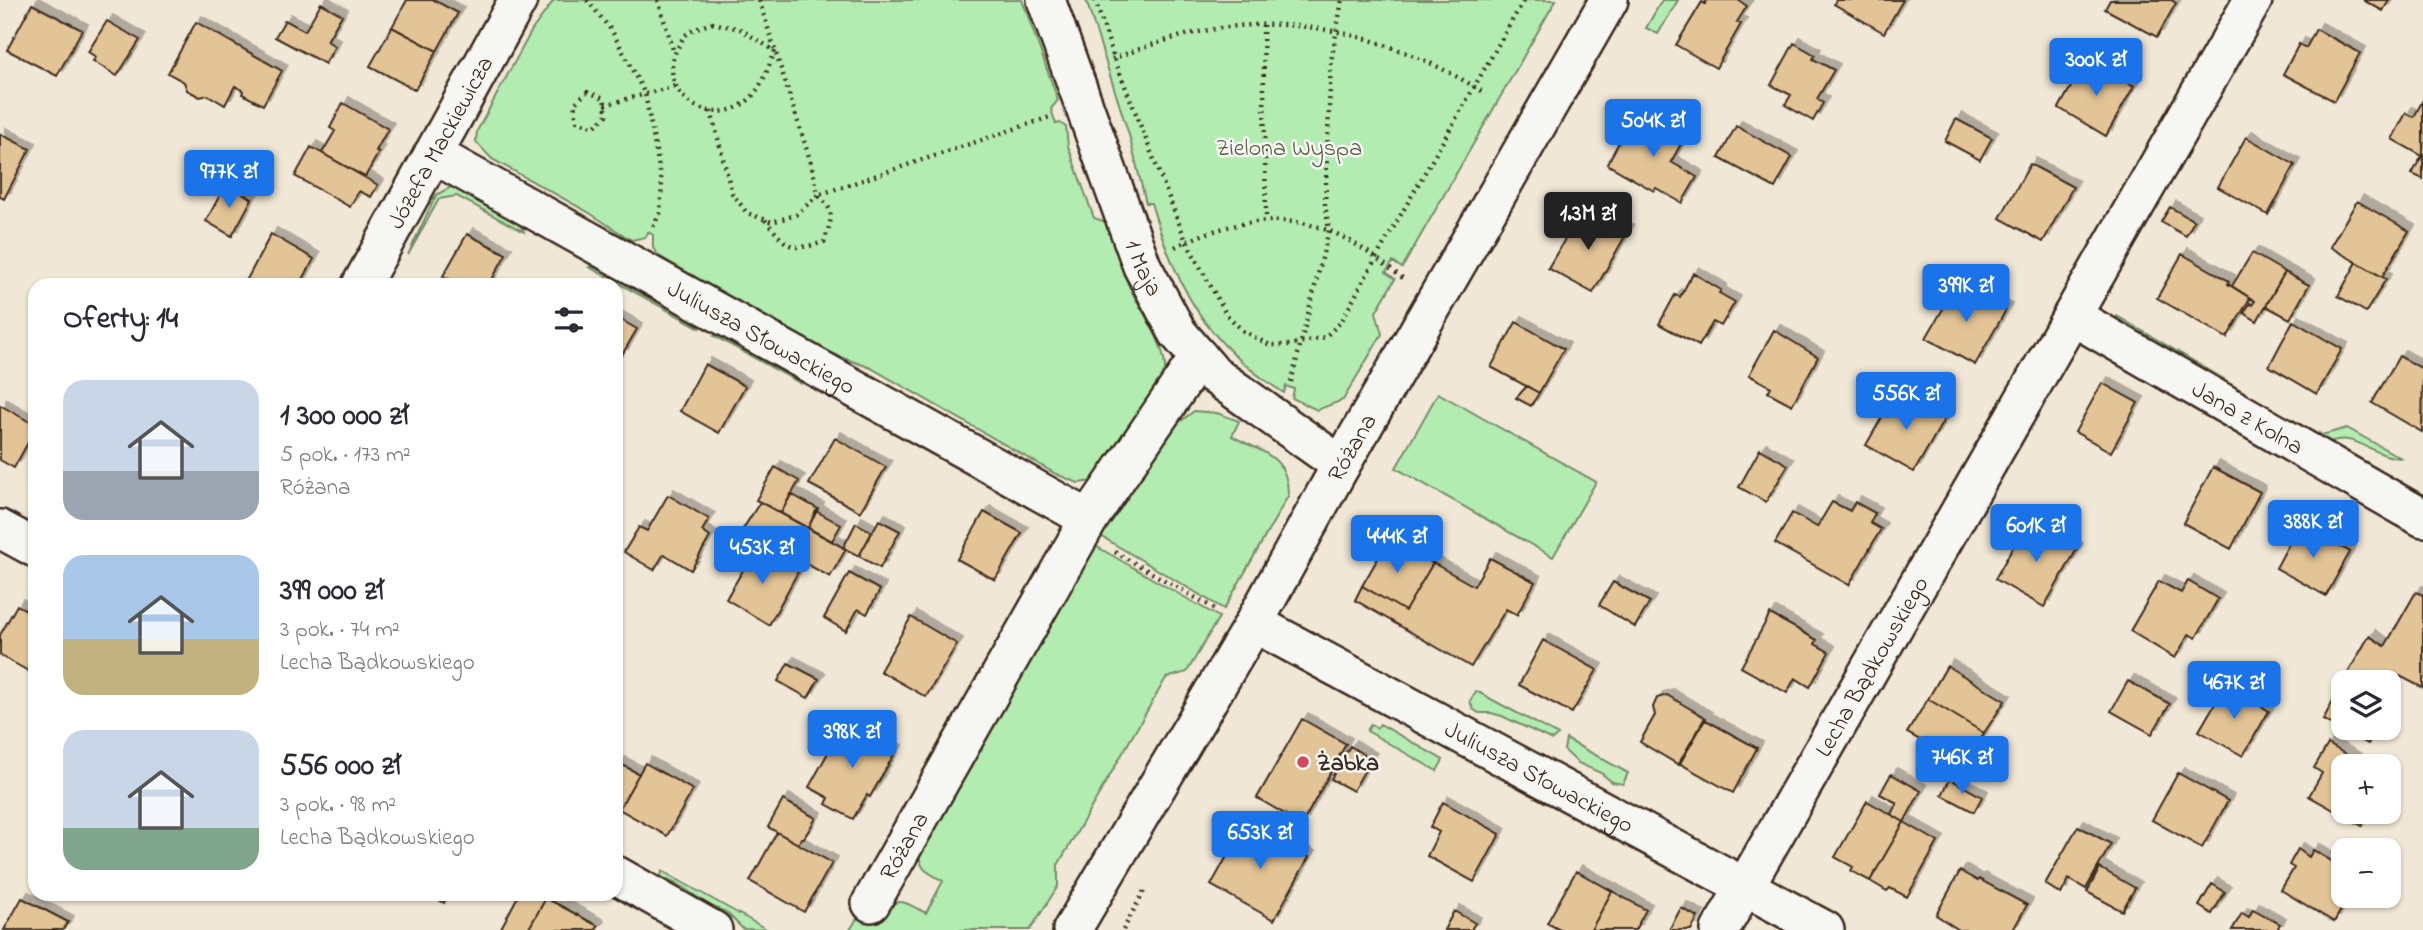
<!DOCTYPE html>
<html lang="pl">
<head>
<meta charset="utf-8">
<style>
  :root { --surface:#fff; --page:#f2f2f3; --text:#2b2b33; --muted:#7c7c81; --accent:#1a73e8 }
  body { margin:0; font-family:"Indie Flower",sans-serif; background:var(--page); color:var(--text); height:100vh; display:flex; flex-direction:column; font-size:26px; white-space:nowrap }
  * { box-sizing:border-box; margin:0 }
  p { font-size:23px; color:var(--muted) }
  .icon { flex:none; width:38px; height:38px; fill:none; stroke:currentColor; stroke-width:2; stroke-linecap:round; stroke-linejoin:round }
  .map { position:relative; flex:1; overflow:hidden }
  .side { position:absolute; left:28px; top:278px; width:595px; height:623px; display:flex; flex-direction:column; background:var(--surface); border-radius:21px; box-shadow:0 2px 5px #0004 }
  .side>* { flex:none }
  .fabs { position:absolute; left:2331px; top:670px; display:grid; gap:14px }
  .fabs a { display:grid; place-items:center; width:70px; height:70px; border-radius:14px; background:var(--surface); box-shadow:0 2px 5px #0004; font-size:35px }
  .price { position:absolute; translate:-50% -60px; padding:0 16px; border-radius:7px; background:var(--accent); color:#fff; font-size:23px; line-height:46px; filter:drop-shadow(0 2px 4px #0008) }
  .price::after { content:''; position:absolute; left:50%; top:42px; width:21px; height:16px; margin-left:-10px; background:inherit; clip-path:polygon(0 0,100% 0,50% 100%) }
  .price.on { background:#222; color:#fff }
  ul { padding:0; list-style:none }
  li { display:flex; align-items:center; gap:21px; height:175px; padding:0 35px }
  li span { display:grid; place-items:center; flex:none; width:196px; height:140px; border-radius:21px; color:#555 }
  li>.icon { margin-inline-start:auto }
  span .icon { width:84px; height:84px; fill:#fffc; stroke-width:1 }
  li b { font-size:30px }
  h2 { display:flex; justify-content:space-between; align-items:center; height:84px; padding:0 35px; font-size:30px }
  .map>svg:first-child { display:block }
  .green { fill:#b2ecb1; stroke:#768b68; stroke-width:2 }
  .building { fill:#e3c496; stroke:#3b2a1e; stroke-width:2; filter:url(#shadow) }
  .lines { fill:none; stroke-linecap:round; stroke-linejoin:round }
  .street-casing { stroke:#3b2a1e; stroke-width:42 }
  .path { stroke:#3b2a1e; stroke-width:4.5; stroke-dasharray:2 5; stroke-linecap:butt }
  .street { stroke:#f6f6f2; stroke-width:37 }
  .poi-dot { fill:#d1495b; stroke:#f6f6f2; stroke-width:2.5 }
  .labels { text-anchor:middle; stroke-width:5; stroke-linejoin:round; paint-order:stroke }
  .street-label { font-size:24px; fill:#3b2a1e; stroke:#f6f6f2 }
  .park-label { font-size:24px; fill:#595a43; stroke:#f6f6f2 }
  .poi-label { font-size:24px; font-weight:bold; fill:#3b2a1e; stroke:#f6f6f2; text-anchor:start }
</style>
</head>
<body>
<div class="map">
<svg width="2423" height="930" viewBox="0 0 2423 930">
  <defs>
    <filter id="shadow"><feDropShadow dx="6" dy="-6" stdDeviation="0" flood-color="#0004"/></filter>
  </defs>
  <rect width="100%" height="100%" fill="#f0e7d6"/>
  <filter id="ink" filterUnits="userSpaceOnUse"><feTurbulence type="fractalNoise" baseFrequency=".0143" numOctaves="2"/><feDisplacementMap in="SourceGraphic" scale="14" xChannelSelector="R" yChannelSelector="G"/><feConvolveMatrix kernelMatrix="1 2 1 2 8 2 1 2 1" color-interpolation-filters="sRGB"/></filter>
  <g filter="url(#ink)">
    <path class="green" d="M554 0H1022L1058 100 1051 109 1056 124 1060 123 1066 127 1068 146 1094 218 1106 222C1113 243 1120 264 1128 284 1142 314 1172 349 1164 383L1093 481 1078 483 1056 474 871 368C859 363 846 360 834 354 818 347 804 338 788 332L659 256 653 248V235L648 232 646 237 632 240 625 236 588 212 492 159 476 142 477 131 532 30Z
      M1086 0H1556L1402 268 1393 262 1386 272 1395 279 1376 312 1382 334 1343 400 1317 410 1292 398 1294 389 1286 386 1284 393C1206 344 1177 289 1151 203H1146L1129 135Z
      M1662 0H1678L1658 34 1646 28Z
      M458 186C476 196 518 214 524 232L457 196 439 199 408 255 436 195 451 187Z
      M591 266C630 279 666 301 700 324V328L589 267Z
      M2117 316 2224 379 2222 382 2152 343 2117 320Z
      M717 334 796 375 800 383 714 336Z
      M1438 393 1596 482 1553 557 1396 468Z
      M1194 411 1217 413 1239 421 1232 436C1263 453 1289 456 1288 496L1224 609 1099 535 1164 434Z
      M2347 428 2401 458C2374 458 2355 430 2328 443L2318 438 2319 433 2322 435Z
      M1094 545 1219 617 1187 672 1166 678 1058 865V886L1030 930H850L861 912 878 922C896 894 900 900 926 913L943 881C928 872 920 871 919 853Z
      M1476 691 1558 735 1552 740 1502 716 1491 713H1479L1473 709 1470 701Z
      M1371 724 1377 728 1380 724 1443 760 1437 771 1367 731Z
      M1566 739 1628 773 1623 784 1612 782 1601 773 1578 763 1564 750Z
      M662 871 768 930 743 929 726 912 710 906 681 886 661 877Z"/>
    <path class="building" d="M407 0H434L458 13 437 51 392 27Z
      M1707 0H1738L1747 6 1737 22 1741 24 1716 68 1676 45 1702 2 1705 4Z
      M1836 0H1903L1884 33 1834 4Z
      M2110 0H2171L2176 3 2157 37 2105 9Z
      M2363 0H2389L2383 11Z
      M321 3 342 15 327 41 335 46 325 64 275 37 285 20 305 31Z
      M32 4 82 30 57 76 7 50Z
      M107 21 140 40 117 76 93 61 96 57 88 52Z
      M196 22 282 71 263 105 242 94 243 91 235 86 225 105 208 95 200 97 187 90 184 82 168 73Z
      M392 27 437 51 415 90 370 66Z
      M2316 29 2360 53 2334 101 2283 74 2299 44 2306 48Z
      M1794 43 1815 55 1813 59 1834 70 1817 99 1823 103 1813 121 1785 105 1791 95 1771 85Z
      M2086 60 2134 86 2106 136 2059 108Z
      M2423 100V179L2412 174 2422 156 2392 139 2406 113 2414 117Z
      M343 103 388 129 376 151 379 152 365 177 322 153 335 131 330 128Z
      M1632 119 1647 128 1653 119 1685 137 1671 162 1697 177 1682 203 1656 188 1654 191 1607 164Z
      M1956 119 1992 138 1980 160 1945 141Z
      M1736 126 1792 157 1775 188 1719 158Z
      M0 134 30 149 4 199 0 197Z
      M2246 137 2295 165 2268 215 2218 187Z
      M311 147 378 185 371 197 359 191 350 207 295 176Z
      M2030 164 2073 187 2043 242 2000 218Z
      M226 184 252 199 232 236 206 221Z
      M2357 201 2409 231 2382 277 2330 247Z
      M2170 207 2194 221 2186 236 2161 222Z
      M1579 215 1598 224 1602 217 1628 231 1593 293 1548 268Z
      M271 234 314 259 300 285H244Z
      M467 234 506 254 489 285H460L443 276Z
      M2252 253 2285 272 2257 321 2244 313 2250 303 2252 305 2255 301 2232 286Z
      M2182 254 2229 281 2228 284 2250 298 2227 338 2157 298Z
      M2357 262 2386 279 2366 312 2338 296Z
      M2285 272 2309 285 2290 319 2266 306Z
      M1693 273 1721 290 1719 293 1735 302 1721 326 1713 322 1699 346 1659 324 1675 295 1680 297Z
      M1958 283 2006 310 1975 365 1926 338Z
      M616 317 637 329 622 355 620 353 616 360Z
      M2293 321 2342 349 2317 394 2269 366Z
      M1516 322 1564 349 1539 393 1491 367Z
      M1774 330 1818 357 1792 405 1768 392 1771 387 1749 375Z
      M2399 356 2423 369 2422 432 2372 403Z
      M705 364 745 386 719 433 680 411Z
      M2102 383 2138 403 2111 452 2075 432Z
      M1527 386 1539 393 1531 406 1516 398Z
      M1897 391 1945 418 1914 472 1866 445Z
      M0 405 35 425V430L14 468 0 460Z
      M835 438 886 467 860 512 809 484Z
      M1760 449 1788 465 1766 502 1739 487Z
      M775 467 799 481 781 513 756 500Z
      M2213 467 2260 492 2231 549 2183 523Z
      M791 494 818 509 808 528 781 513Z
      M668 495 709 519 702 531 710 537 691 570 664 554 654 570 624 552 639 527 647 531Z
      M760 502 846 549 830 577 743 529Z
      M1832 502 1850 511 1855 502 1875 513 1870 523 1881 529 1849 585 1775 543 1792 513 1817 527Z
      M816 511 841 525 832 541 808 528Z
      M984 512 1022 533 995 580 957 559Z
      M879 520 900 531 880 568 859 556Z
      M2028 521 2077 549 2044 607 1995 579Z
      M856 523 872 532 859 556 843 548Z
      M2300 523 2350 552 2326 596 2276 568Z
      M1389 539 1433 563 1405 611 1362 586Z
      M756 548 798 572 769 625 726 599Z
      M1490 558 1535 582 1517 615 1506 609 1471 667 1355 600 1362 586 1405 611 1433 563 1474 586Z
      M849 573 880 590 867 614 858 609 846 631 824 618Z
      M2159 581 2181 593 2188 581 2218 599 2196 638 2189 634 2175 658 2130 631Z
      M1613 582 1650 602 1635 627 1599 605Z
      M2416 592 2423 595V688L2400 676 2389 697V682H2343V728H2377L2368 744 2323 720 2339 689 2369 636 2385 646Z
      M17 605 35 615V664L30 672 0 655V635Z
      M1770 614 1817 640 1815 644 1829 652 1810 687 1795 678 1787 693 1741 667Z
      M911 617 957 644 926 697 880 671Z
      M1543 640 1597 670 1572 713 1519 685Z
      M788 663 819 679 808 698 778 681Z
      M1947 666 2005 701 1984 733 1928 699Z
      M2128 681 2170 704 2152 734 2111 711Z
      M2224 688 2242 698 2244 696 2269 711 2243 756 2199 731Z
      M1667 695 1706 718 1679 765 1640 742 1655 715 1653 707 1657 698Z
      M1928 699 1984 733 1965 765 1907 733Z
      M1302 719 1346 744 1302 824 1257 798Z
      M1704 719 1757 748 1733 793 1679 763Z
      M845 722 896 751 870 797 867 795 853 819 826 804 829 798 809 787Z
      M2328 744 2366 766H2343V812H2370L2362 826 2309 796 2322 773 2314 768Z
      M1350 746 1371 759 1353 791 1331 779Z
      M619 763 639 774 619 809 616 807V769Z
      M645 763 693 790 667 836 619 809Z
      M2178 773 2228 801 2202 848 2152 820Z
      M1891 774 1921 791 1904 822 1891 814 1897 803 1880 794Z
      M1950 779 1982 797 1974 812 1942 795Z
      M783 800 816 818 804 838H802L798 844 768 827Z
      M1867 801 1904 822 1870 881 1851 871 1853 867 1835 857Z
      M1443 802 1500 834 1474 882 1427 856 1439 832 1430 827Z
      M1246 822 1309 857 1274 920 1211 885Z
      M1904 822 1938 842 1907 897 1890 888 1887 891 1870 881Z
      M2078 826 2111 844 2086 889 2069 879 2061 894 2045 884Z
      M777 832 832 863 804 912 750 881Z
      M2298 849 2309 857 2313 850 2343 868V896H2349L2334 922 2281 890 2294 868 2289 865Z
      M2100 868 2135 888 2122 911 2087 892Z
      M1576 871 1612 891 1591 930H1560L1547 923Z
      M1960 871 1978 881 1979 879 2027 905 2013 930H1959L1936 915Z
      M2212 884 2225 892 2212 914 2199 906Z
      M1612 891 1646 910 1635 930H1591Z
      M428 894H449L444 903Z
      M519 894H555L551 901 546 898 528 930H500Z
      M22 898 68 922 63 930H4Z
      M546 898 598 926 596 930H528Z
      M1681 908 1698 917 1691 930H1669Z
      M2253 909 2280 924 2277 930H2232L2242 913 2249 917Z
      M1454 911 1475 923 1471 930H1444Z"/>
    <g class="lines">
      <defs>
        <g id="street">
          <path id="s1" d="M1046 0 1142 266 1178 333 1214 375 1341 465"/>
          <path id="s2" d="M433 154 1089 519"/>
          <path id="s3" d="M361 285 518 0"/>
          <path id="s4" d="M2072 316 2423 518"/>
          <path d="M0 529 35 548"/>
          <path id="s5" d="M1254 623 1825 930"/>
          <path d="M616 875 713 930"/>
          <path id="s6" d="M871 903 1089 519 1199 357"/>
          <path id="s7" d="M1072 930 1254 623 1341 465 1609 0"/>
          <path id="s8" d="M1720 930 2253 0"/>
        </g>
      </defs>
      <use href="#street" class="street-casing"/>
      <path class="path" d="M587 0 612 31 645 94 662 183 660 213 651 231
        M658 0 674 53
        M1095 0 1114 58 1186 241 1226 314 1244 332 1270 345H1289L1325 337 1341 322 1376 258 1524 0
        M712 23 740 29 775 51C768 68 761 91 746 102 707 131 654 90 678 47 681 43 683 36 687 34 693 29 704 26 712 23Z
        M1263 25 1266 221
        M1112 59C1142 48 1172 37 1204 31 1302 11 1400 40 1483 92
        M587 92 604 98 607 115 594 127 577 121 574 104Z
        M605 105 675 86
        M711 111 732 193 747 213 772 222 796 215 818 195 812 166 759 0
        M765 220C787 246 789 253 824 242 831 220 837 212 818 195L1050 117
        M1175 247C1220 224 1278 211 1327 230 1356 241 1380 261 1404 279
        M1291 382 1329 230 1325 205 1331 62 1342 0
        M1115 552 1217 610
        M1123 930 1145 889"/>
      <use href="#street" class="street"/>
    </g>
  </g>
  <circle class="poi-dot" cx="1303" cy="762" r="7"/>
  <g class="labels">
    <g class="street-label">
      <text dy="8" stroke="none"><textPath href="#s3" startOffset="163">Józefa Mackiewicza</textPath></text>
      <text dy="8" stroke="none"><textPath href="#s1" startOffset="285">1 Maja</textPath></text>
      <text dy="8" stroke="none"><textPath href="#s2" startOffset="376">Juliusza Słowackiego</textPath></text>
      <text dy="8" stroke="none"><textPath href="#s4" startOffset="203">Jana z Kolna</textPath></text>
      <text dy="8" stroke="none"><textPath href="#s7" startOffset="558">Różana</textPath></text>
      <text dy="8" stroke="none"><textPath href="#s8" startOffset="304">Lecha Bądkowskiego</textPath></text>
      <text dy="8" stroke="none"><textPath href="#s5" startOffset="324">Juliusza Słowackiego</textPath></text>
      <text dy="8" stroke="none"><textPath href="#s6" startOffset="66">Różana</textPath></text>
    </g>
    <g class="park-label">
      <text x="1289" y="155">Zielona Wyspa</text>
    </g>
    <g class="poi-label">
      <text x="1317" y="770">Żabka</text>
    </g>
  </g>
</svg>
<div class="fabs">
<a><svg class="icon" aria-label="layers" viewBox="0 0 24 24"><path d="M12 4l9 5-9 5-9-5zM3 14l9 5 9-5"/></svg></a>
<a>+</a>
<a>−</a>
</div>
<b class="price" style="left:2096px;top:98px">300K zł</b>
<b class="price" style="left:1653px;top:159px">504K zł</b>
<b class="price" style="left:229px;top:210px">977K zł</b>
<b class="price on" style="left:1588px;top:252px">1.3M zł</b>
<b class="price" style="left:1966px;top:324px">399K zł</b>
<b class="price" style="left:1906px;top:432px">556K zł</b>
<b class="price" style="left:2313px;top:560px">388K zł</b>
<b class="price" style="left:2036px;top:564px">601K zł</b>
<b class="price" style="left:1397px;top:575px">444K zł</b>
<b class="price" style="left:762px;top:586px">453K zł</b>
<b class="price" style="left:2234px;top:721px">467K zł</b>
<b class="price" style="left:852px;top:770px">398K zł</b>
<b class="price" style="left:1962px;top:796px">746K zł</b>
<b class="price" style="left:1260px;top:871px">653K zł</b>
<section class="side">
<h2>Oferty: 14<svg class="icon" aria-label="filters" viewBox="0 0 24 24"><path d="M4 7h16M4 17h16"/><circle cx="9" cy="7" r="2"/><circle cx="15" cy="17" r="2"/></svg></h2>
<ul>
<li><span style="background:linear-gradient(#c9d6e8 65%,#9aa5b1 0)"><svg class="icon" aria-label="home" viewBox="0 0 24 24"><path d="M3 11l9-7 9 7M6 9v11h12V9"/></svg></span><div><b>1 300 000 zł</b><p>5 pok. · 173 m²</p><p>Różana</p></div></li>
<li><span style="background:linear-gradient(#a9c7e8 60%,#c2b280 0)"><svg class="icon" aria-label="home" viewBox="0 0 24 24"><path d="M3 11l9-7 9 7M6 9v11h12V9"/></svg></span><div><b>399 000 zł</b><p>3 pok. · 74 m²</p><p>Lecha Bądkowskiego</p></div></li>
<li><span style="background:linear-gradient(#c9d6e8 70%,#7fa58c 0)"><svg class="icon" aria-label="home" viewBox="0 0 24 24"><path d="M3 11l9-7 9 7M6 9v11h12V9"/></svg></span><div><b>556 000 zł</b><p>3 pok. · 98 m²</p><p>Lecha Bądkowskiego</p></div></li>
</ul>
</section>
</div>
</body>
</html>
